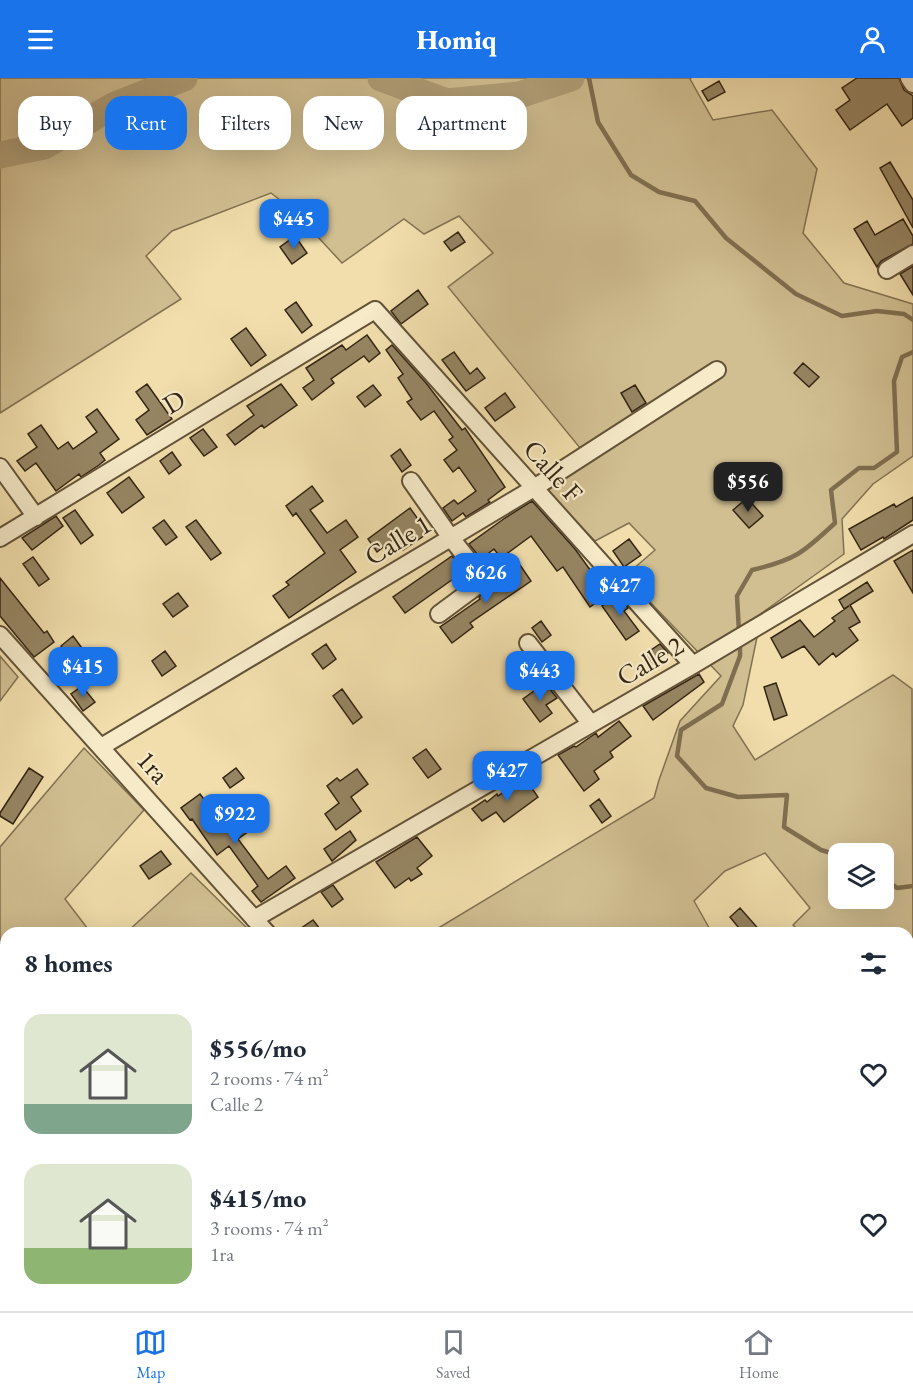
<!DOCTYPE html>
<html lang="en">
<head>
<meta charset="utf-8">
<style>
  :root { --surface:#fff; --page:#f6f6f7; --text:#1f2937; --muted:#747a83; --line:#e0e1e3; --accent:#1a73e8 }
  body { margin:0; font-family:"EB Garamond",serif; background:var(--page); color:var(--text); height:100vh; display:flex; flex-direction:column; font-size:22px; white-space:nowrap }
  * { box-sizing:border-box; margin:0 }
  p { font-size:20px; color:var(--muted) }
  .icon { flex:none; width:33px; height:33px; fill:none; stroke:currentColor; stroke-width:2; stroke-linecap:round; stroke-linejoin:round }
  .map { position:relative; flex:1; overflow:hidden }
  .details { position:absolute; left:0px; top:849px; width:914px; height:384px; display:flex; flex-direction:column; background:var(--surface); border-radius:18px 18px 0 0; box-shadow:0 6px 24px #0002 }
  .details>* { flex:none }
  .guide { position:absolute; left:18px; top:18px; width:600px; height:54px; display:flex; gap:12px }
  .buttons { position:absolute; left:828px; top:765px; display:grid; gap:12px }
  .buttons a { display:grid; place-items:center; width:66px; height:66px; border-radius:12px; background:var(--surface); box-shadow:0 6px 24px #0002; font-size:30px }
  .price { position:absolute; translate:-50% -51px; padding:0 14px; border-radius:12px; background:var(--accent); color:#fff; font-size:20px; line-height:39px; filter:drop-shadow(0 2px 3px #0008) }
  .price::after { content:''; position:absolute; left:50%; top:36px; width:18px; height:14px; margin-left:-9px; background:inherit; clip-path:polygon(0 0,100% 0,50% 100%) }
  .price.on { background:#222; color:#fff }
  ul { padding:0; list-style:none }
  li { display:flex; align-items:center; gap:18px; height:150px; padding:0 24px }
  li span { display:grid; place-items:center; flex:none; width:168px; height:120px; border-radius:18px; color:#555 }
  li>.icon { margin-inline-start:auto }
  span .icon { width:72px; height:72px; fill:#fffc; stroke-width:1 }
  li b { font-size:26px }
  h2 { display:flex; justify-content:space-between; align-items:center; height:72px; padding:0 24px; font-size:26px }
  .chip { padding:0 21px; border-radius:18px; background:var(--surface); box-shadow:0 6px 24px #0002; font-size:21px; line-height:54px }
  .chip.on { background:var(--accent); color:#fff }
  header { display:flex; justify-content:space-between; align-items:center; height:78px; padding:0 24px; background:var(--accent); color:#fff; font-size:27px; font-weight:800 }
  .tab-bar { display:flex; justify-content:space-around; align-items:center; height:84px; border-top:2px solid var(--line); background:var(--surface); font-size:16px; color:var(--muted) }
  .tab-bar a { display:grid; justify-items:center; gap:3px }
  .tab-bar .on { color:var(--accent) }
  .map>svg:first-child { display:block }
  .green { fill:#d1bf92; stroke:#827252; stroke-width:1.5; fill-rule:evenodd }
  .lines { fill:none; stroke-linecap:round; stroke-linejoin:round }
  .stream { stroke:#7f6e50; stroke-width:4.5 }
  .river { stroke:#b19f78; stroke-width:27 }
  .building { fill:#968563; stroke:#342513; stroke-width:1.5 }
  .minor-casing { stroke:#635339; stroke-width:20 }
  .minor { stroke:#f6eac9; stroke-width:16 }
  .labels { text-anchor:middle; stroke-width:4.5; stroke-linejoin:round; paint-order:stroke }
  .street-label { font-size:27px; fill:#342513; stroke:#f6eac9 }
</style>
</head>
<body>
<header><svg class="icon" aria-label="menu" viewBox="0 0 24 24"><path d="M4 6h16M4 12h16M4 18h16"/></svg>Homiq<svg class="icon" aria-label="person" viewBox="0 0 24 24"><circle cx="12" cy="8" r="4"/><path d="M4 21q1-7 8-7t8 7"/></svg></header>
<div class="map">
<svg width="913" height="1233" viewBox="0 0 913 1233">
  <rect width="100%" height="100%" fill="#f1deac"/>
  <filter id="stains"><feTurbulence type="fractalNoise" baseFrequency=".00333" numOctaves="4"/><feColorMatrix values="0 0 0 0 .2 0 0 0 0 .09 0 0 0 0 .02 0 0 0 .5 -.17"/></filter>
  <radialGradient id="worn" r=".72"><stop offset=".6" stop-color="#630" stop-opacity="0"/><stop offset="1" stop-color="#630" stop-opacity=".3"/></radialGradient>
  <path class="green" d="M0 0H691L690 1 713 42 772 32 817 91 803 155 844 205 913 226V378L873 406 842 441 844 476 762 535 743 627 733 648 755 682 893 597 912 611 913 880 908 883V855H801L793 847 810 830 765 775 725 793 694 823 712 855H430L654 720 659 702 680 643 721 598 625 498 655 472 629 445 595 463 547 413 590 382 448 209 493 175 459 138 424 156 404 141 342 185 294 133 271 115 172 153 146 178 181 221 0 335ZM838 776H884V820H838Z
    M0 578 18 599 0 623Z
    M84 670 144 732 65 821 91 855H6V1227H290L280 1233H0V769Z
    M191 795 252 855H126Z
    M519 1227H590L595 1233H509Z"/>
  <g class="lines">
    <path class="stream" d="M589 0 598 44 631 97 659 114 695 123 726 160 796 216 842 238 877 233 904 236 913 242
      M148 14V0
      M739 554 737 518 752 492C795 482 803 475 835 445L831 412 859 390H874L897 374 894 303 902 279 913 274
      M740 565V578L722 626 681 652 677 678 706 710 738 719 787 717 784 749 821 772 838 777
      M884 800 897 810 913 808"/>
    <path class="river" d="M381 0 447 24 519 17 571 0
      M0 77 44 68 115 27 184 0"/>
  </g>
  <path class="building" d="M857 0H899L904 12 913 18V40L902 48 887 26 850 52 836 32 850 22 842 10Z
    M719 3 725 14 708 23 702 13Z
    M890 84 913 122V150L880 90Z
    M903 141 913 158V166L881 183 877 189 854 151 867 143 875 157Z
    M458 154 465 164 451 173 444 164Z
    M295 158 307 175 292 186 280 169Z
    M913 188V217L900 196Z
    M418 212 428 226 401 246 391 233Z
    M296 224 312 247 302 255 285 232Z
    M246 250 266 277 251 288 231 261Z
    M367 257 380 275 369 284 364 278 331 301 334 305 312 322 303 310 314 302 306 290 342 267 346 272Z
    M392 267 426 305 462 352 465 350 505 409 488 422 490 424 466 439 463 435 452 443 443 430 454 422 458 426 476 413 459 389 453 394 444 382 457 372 449 362 453 359 434 333 421 342 407 324 412 321 398 300 403 296 386 272Z
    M454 274 470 296 477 290 485 300 466 313 442 282Z
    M803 285 819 299 809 309 794 295Z
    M147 306 172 341 147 357 136 342 149 332 136 314Z
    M281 306 297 327 264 350 262 347 235 367 227 357 254 337 247 328Z
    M373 307 381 317 365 329 357 319Z
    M635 307 646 325 632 334 621 315Z
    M505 315 515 329 495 343 485 330Z
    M97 331 119 361 100 375 105 382 99 387 81 399 79 396 56 413 36 385 25 393 17 383 37 369 28 356 41 347 58 371 68 364 73 371 97 354 86 339Z
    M203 351 217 369 204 378 190 360Z
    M400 371 411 387 402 394 391 378Z
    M172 374 181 387 169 396 160 383Z
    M129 399 144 419 122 435 107 415Z
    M312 408 323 423 310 432 327 455 346 442 358 459 340 472 356 494 289 540 273 518 289 507 286 504 325 475 296 435 293 438 286 428Z
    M913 419V442L884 461 883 459 861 472 849 451 894 426 896 429Z
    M747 420 763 438 749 450 733 432Z
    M532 423 575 471 596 500 594 501 606 518 590 529 563 489 557 493 531 458 501 480 494 471 481 481 469 466 505 440Z
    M410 430 428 455 403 472 394 461 377 474 368 461Z
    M75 432 93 457 81 466 63 440Z
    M56 438 63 448 32 472 22 460Z
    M164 442 177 459 166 467 153 450Z
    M196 442 221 475 211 482 186 449Z
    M629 461 641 477 624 489 613 473Z
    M913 472V515L894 483Z
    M452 478 467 497 459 503 456 499 405 535 393 519Z
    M33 479 49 501 39 508 23 486Z
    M520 487 531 503 470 545 473 549 452 565 440 549 480 521 479 519Z
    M0 500 44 555 47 553 54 564 34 579 0 538Z
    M867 504 873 513 850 527 860 544 849 550 858 562 836 579 833 575 819 587 804 568 782 580 771 560 800 542 814 559 835 543 832 540 849 528 844 531 839 522Z
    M178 515 188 528 173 539 163 526Z
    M617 517 628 530 624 533 639 553 626 562 602 528Z
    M541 543 551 557 542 564 532 550Z
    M73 558 93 585 81 594 61 568Z
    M326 566 336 581 323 591 312 576Z
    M660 566 668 575 653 586 645 576Z
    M165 573 176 588 162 598 152 583Z
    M699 596 704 604 653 642 643 628Z
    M545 605 557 620 546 627 552 635 540 644 523 621Z
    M776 605 787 637 774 642 764 609Z
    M82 608 95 624 83 633 71 616Z
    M342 611 362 639 353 646 333 618Z
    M619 643 631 658 610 674 613 679 594 693 599 701 584 713 558 677 574 668 576 669 596 655 598 659Z
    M426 671 441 691 428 700 413 680Z
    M29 690 43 699 13 746 0 738V735Z
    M236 690 244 700 230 710 223 700Z
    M357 691 368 706 351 719 361 733 336 752 325 736 339 725 327 708 337 700 340 703Z
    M524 699 538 719 504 744 496 734 482 743 472 731 485 722 487 724 497 716 498 718Z
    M200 716 225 749 246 734 256 748 238 761 268 801 286 788 295 800 261 824 252 813 258 808 229 768 217 777 192 741 190 742 181 730Z
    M599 721 611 738 602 745 590 728Z
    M350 753 356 762 332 783 324 771Z
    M417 759 432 778 417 790 422 796 411 803 409 800 395 810 376 784Z
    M161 773 171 786 149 801 140 788Z
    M333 807 343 821 332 829 321 814Z
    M740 830 762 855H743L730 839Z
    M313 842 323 855H294Z"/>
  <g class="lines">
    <defs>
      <path id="minor" d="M909 0 913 6
        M887 192 913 176
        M0 389 36 439
        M411 403 451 460 484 502
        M0 460 375 232 693 587
        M439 536 497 493
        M0 557 267 855
        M528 565 591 646
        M101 669 534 410 717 292
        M254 841 693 587 913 456
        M908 878 913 875
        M605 1227 611 1233
        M308 1233 318 1227"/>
    </defs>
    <use href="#minor" class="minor-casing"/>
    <use href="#minor" class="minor"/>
  </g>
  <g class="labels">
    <g class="street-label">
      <text transform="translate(174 324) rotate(-31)" y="9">D</text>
      <text transform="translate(553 393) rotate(48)" y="9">Calle F</text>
      <text transform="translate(398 462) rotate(-31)" y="9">Calle 1</text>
      <text transform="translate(650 583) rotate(-30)" y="9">Calle 2</text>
      <text transform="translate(153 689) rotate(48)" y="9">1ra</text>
    </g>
  </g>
  <rect width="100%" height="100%" filter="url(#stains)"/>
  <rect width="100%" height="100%" fill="url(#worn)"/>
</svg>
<div class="buttons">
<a><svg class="icon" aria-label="layers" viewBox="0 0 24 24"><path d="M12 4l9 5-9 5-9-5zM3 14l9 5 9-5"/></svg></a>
</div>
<b class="price" style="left:294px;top:172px">$445</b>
<b class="price on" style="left:748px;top:435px">$556</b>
<b class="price" style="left:486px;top:526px">$626</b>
<b class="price" style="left:620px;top:539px">$427</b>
<b class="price" style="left:83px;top:620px">$415</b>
<b class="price" style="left:540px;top:624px">$443</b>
<b class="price" style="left:507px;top:724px">$427</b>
<b class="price" style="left:235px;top:767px">$922</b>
<div class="guide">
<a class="chip">Buy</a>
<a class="chip on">Rent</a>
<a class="chip">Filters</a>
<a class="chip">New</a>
<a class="chip">Apartment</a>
</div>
<section class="details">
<h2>8 homes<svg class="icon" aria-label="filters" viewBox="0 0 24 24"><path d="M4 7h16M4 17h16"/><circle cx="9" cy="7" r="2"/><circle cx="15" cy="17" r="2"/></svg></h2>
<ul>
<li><span style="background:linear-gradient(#dfe7d0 75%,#7fa58c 0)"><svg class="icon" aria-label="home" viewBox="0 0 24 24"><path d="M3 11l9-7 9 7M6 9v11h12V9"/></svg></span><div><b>$556/mo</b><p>2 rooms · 74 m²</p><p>Calle 2</p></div><svg class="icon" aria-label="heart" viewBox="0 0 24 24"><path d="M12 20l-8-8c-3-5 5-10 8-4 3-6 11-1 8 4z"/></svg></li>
<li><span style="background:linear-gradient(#dfe7d0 70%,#8fb573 0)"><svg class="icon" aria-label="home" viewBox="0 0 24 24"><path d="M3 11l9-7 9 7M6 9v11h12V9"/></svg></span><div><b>$415/mo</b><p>3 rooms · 74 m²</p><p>1ra</p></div><svg class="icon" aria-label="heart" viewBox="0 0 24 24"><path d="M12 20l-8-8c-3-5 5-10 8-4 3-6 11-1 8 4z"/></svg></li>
</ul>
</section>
</div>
<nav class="tab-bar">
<a class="on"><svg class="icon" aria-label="map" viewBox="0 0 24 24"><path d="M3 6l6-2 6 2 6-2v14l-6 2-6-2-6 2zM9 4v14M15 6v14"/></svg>Map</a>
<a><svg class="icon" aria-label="saved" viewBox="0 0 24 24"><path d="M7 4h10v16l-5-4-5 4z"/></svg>Saved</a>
<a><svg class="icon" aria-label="home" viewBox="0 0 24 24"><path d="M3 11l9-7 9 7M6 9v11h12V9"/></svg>Home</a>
</nav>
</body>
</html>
